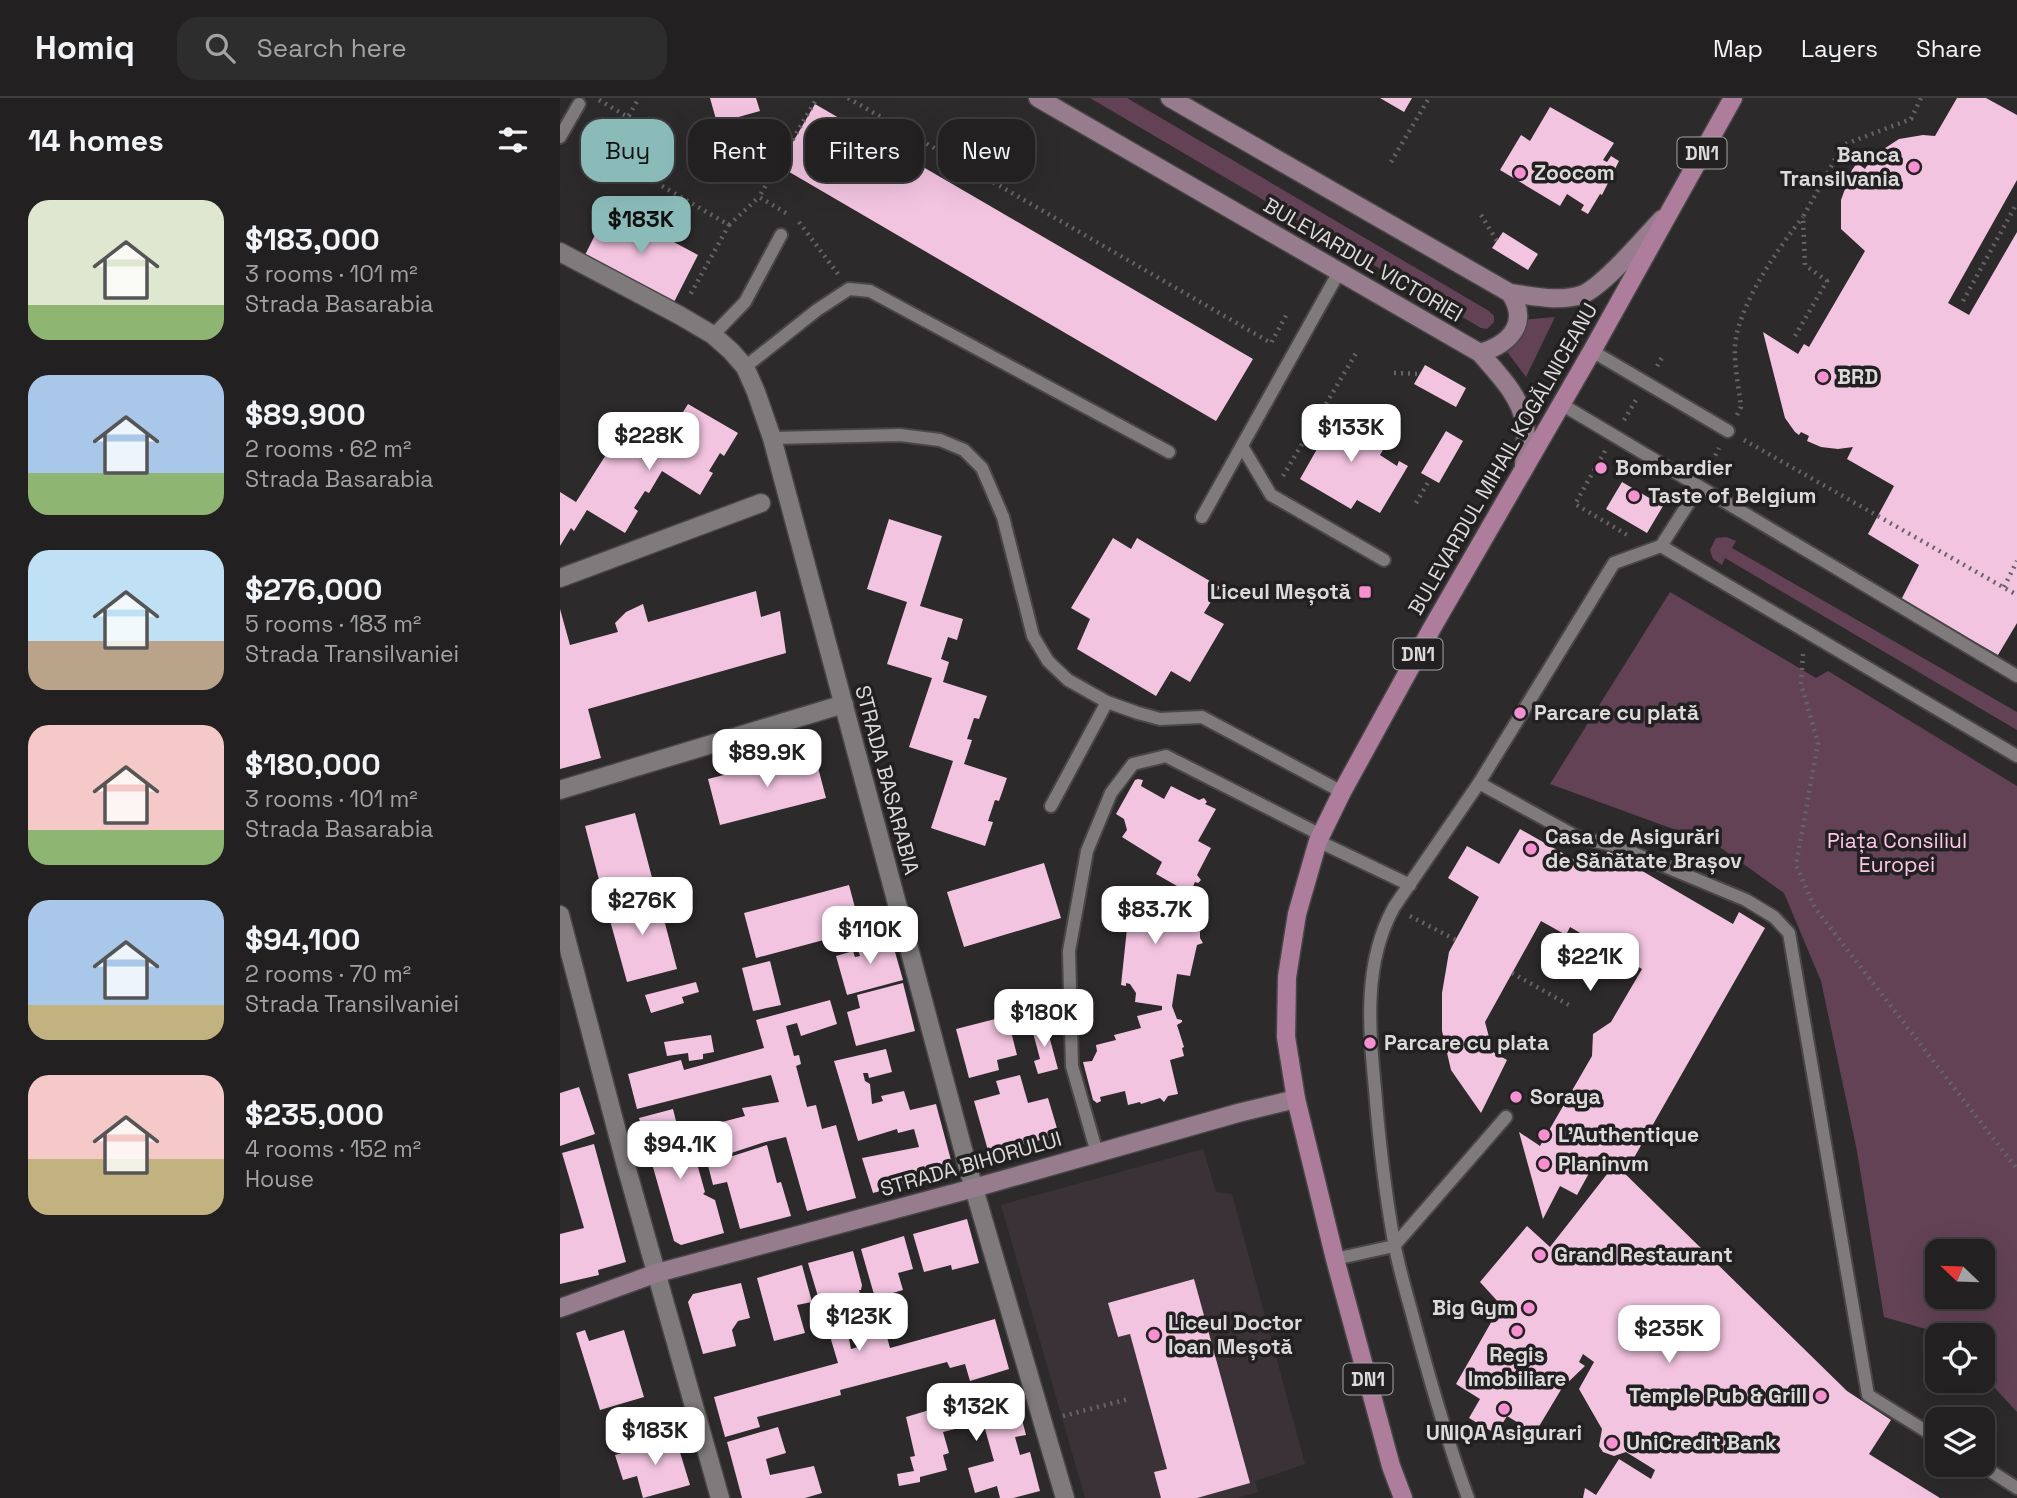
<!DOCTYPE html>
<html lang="en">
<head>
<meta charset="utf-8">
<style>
  :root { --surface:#222021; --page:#2e2d2e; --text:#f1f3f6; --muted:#a2a3a5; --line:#3f3e3f; --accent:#8bbbb9 }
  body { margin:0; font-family:"Space Grotesk",sans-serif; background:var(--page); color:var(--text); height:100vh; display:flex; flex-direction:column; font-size:26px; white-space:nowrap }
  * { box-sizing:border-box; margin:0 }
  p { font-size:23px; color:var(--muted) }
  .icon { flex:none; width:38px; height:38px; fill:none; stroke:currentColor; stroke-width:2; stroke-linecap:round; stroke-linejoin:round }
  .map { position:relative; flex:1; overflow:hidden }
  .details { display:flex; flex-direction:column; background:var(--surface); width:560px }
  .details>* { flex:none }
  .hud { position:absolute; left:21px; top:21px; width:665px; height:63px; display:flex; gap:14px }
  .needle { width:46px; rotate:293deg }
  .tools { position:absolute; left:1365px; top:1141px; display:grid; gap:14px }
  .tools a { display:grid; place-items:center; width:70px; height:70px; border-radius:14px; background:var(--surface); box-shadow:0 7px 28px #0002,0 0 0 2px var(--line); font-size:35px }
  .price { position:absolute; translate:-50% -60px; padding:0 16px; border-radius:14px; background:#fff; color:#222; font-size:23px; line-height:46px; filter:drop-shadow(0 2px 4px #0008) }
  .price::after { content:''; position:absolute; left:50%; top:42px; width:21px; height:16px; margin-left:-10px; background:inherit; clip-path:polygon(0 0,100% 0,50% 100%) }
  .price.active { background:var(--accent); color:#111 }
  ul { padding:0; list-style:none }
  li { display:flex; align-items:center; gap:21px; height:175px; padding:0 28px }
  li span { display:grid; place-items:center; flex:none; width:196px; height:140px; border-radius:21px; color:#555 }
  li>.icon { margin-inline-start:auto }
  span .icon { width:84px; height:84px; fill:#fffc; stroke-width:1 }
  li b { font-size:30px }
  h2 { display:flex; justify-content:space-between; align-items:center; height:84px; padding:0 28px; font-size:30px }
  .chip { padding:0 24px; border-radius:21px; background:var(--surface); box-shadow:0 7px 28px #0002,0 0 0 2px var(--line); font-size:24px; line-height:63px }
  .chip.active { background:var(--accent); color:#111 }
  header { display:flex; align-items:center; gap:42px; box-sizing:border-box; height:98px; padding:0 35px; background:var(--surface); border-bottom:2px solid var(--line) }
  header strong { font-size:33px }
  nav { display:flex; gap:38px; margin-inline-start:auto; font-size:24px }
  .search { width:490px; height:63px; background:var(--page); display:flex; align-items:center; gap:18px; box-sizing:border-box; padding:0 24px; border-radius:21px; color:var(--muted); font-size:26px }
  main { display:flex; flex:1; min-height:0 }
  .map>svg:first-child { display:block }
  .built { fill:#3b3237 }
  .green { fill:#634256; fill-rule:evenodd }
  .building { fill:#f3c4e0 }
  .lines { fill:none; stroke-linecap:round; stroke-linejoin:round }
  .lane-casing { stroke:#494648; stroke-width:16 }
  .street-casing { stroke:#494648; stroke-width:21 }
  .secondary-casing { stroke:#494648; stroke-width:21 }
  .primary-casing { stroke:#494648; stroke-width:21 }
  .path { stroke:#666465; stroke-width:4.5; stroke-dasharray:2 5; stroke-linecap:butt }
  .lane { stroke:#7f7b7d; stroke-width:12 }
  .street { stroke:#7f7b7d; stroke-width:18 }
  .secondary { stroke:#977c8d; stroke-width:18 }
  .primary { stroke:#af7d9c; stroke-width:18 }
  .poi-dot { fill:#f690d1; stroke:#232022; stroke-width:2.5 }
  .labels { text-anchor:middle; stroke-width:7; stroke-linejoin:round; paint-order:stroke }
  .shield { fill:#232022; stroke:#a4a2a4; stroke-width:2 }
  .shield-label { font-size:19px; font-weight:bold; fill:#dcdadb }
  .poi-label { font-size:21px; font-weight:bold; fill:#dcdadb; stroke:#232022; text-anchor:start }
  .street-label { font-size:21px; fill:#dcdadb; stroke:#232022 }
  .park-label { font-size:21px; fill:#fec7e8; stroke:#232022 }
</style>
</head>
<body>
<header>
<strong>Homiq</strong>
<div class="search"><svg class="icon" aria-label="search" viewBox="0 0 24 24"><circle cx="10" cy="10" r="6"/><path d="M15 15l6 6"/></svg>Search here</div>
<nav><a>Map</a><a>Layers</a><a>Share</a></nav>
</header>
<main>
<section class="details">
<h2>14 homes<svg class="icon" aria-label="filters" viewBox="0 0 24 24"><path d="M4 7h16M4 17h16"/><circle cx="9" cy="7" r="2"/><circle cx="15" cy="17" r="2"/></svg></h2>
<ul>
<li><span style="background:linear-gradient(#dfe7d0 75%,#8fb573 0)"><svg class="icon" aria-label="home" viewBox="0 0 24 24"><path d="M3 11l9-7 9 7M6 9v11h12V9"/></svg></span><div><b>$183,000</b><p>3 rooms · 101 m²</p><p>Strada Basarabia</p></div></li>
<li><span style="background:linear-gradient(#a9c7e8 70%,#8fb573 0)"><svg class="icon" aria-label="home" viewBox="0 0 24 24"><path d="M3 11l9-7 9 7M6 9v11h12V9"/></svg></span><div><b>$89,900</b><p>2 rooms · 62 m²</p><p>Strada Basarabia</p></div></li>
<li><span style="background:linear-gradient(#bfe0f5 65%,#b9a48a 0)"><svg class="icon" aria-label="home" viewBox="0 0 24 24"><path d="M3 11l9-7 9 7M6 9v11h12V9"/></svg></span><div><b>$276,000</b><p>5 rooms · 183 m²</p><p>Strada Transilvaniei</p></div></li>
<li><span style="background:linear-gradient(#f6c9c9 75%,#8fb573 0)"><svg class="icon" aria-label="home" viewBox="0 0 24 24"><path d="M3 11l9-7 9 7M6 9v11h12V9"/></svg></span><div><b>$180,000</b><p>3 rooms · 101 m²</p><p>Strada Basarabia</p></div></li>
<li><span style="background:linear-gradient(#a9c7e8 75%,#c2b280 0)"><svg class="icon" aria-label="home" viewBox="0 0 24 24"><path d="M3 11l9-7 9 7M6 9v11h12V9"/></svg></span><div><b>$94,100</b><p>2 rooms · 70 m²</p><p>Strada Transilvaniei</p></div></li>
<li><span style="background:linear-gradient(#f6c9c9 60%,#c2b280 0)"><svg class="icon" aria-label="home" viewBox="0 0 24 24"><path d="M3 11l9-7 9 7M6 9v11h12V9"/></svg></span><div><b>$235,000</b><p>4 rooms · 152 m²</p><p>House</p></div></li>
</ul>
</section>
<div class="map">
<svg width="1457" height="1400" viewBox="0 0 1457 1400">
  <rect width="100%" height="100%" fill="#2d2a2c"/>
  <path class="built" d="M643 1051 656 1094 672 1096 745 1366 695 1383 698 1394 677 1400H525L441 1107Z"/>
  <path class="green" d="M530 0H567L929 213 934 218V224L927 231 921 230Z
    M995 219 966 279 945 251 960 222Z
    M1166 439 1176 443 1172 450 1457 614V632L1165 460 1162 467 1153 461 1150 452 1156 440Z
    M1110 494 1256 580 1268 573 1457 688V1314L1423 1277V1237H1387L1324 1219 1297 1053 1261 883 1224 795 1157 747 990 686ZM1377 1153H1423V1199H1377Z"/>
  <path class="building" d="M150 0H196L200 13 157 25Z
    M820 0H852L844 14Z
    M1397 0H1426L1457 17V82L1388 205 1409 217 1457 134V525L1438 557 1341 502 1359 467 1308 436 1334 388 1287 361 1293 349 1278 351 1261 349 1247 343 1249 338 1241 334 1239 337 1235 334 1225 320 1203 234 1238 256 1244 246 1249 249 1305 153 1281 131V102L1292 72 1297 65 1305 71 1313 58 1339 41 1363 37 1375 38Z
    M255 6 693 261 656 323 219 68Z
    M990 9 1054 45 1043 62 1047 64 1051 58 1059 63 1042 97 1040 96 1028 116 1021 112 1024 107 1007 96 1000 108 940 72 961 37 970 43Z
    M49 109 138 157 113 206 24 159Z
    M943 134 978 156 968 172 932 150Z
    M865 267 906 290 896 309 854 286Z
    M128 306 178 335 164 358 160 355 149 373 153 375 140 397 102 373 89 395 85 393 74 410 78 413 65 435 27 412 14 433 11 430 0 448V394L16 404 54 344 91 366Z
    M769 311 827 345 820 357 837 368 839 363 848 368 820 415 797 402 791 411 740 381 757 351 748 345Z
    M886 333 903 343 879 385 861 375Z
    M1062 384 1103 408 1087 435 1046 411Z
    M329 421 382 438 360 508 403 521 397 542 388 539 381 561 389 564 383 584 427 598 419 621 414 620 407 641 412 642 404 666 447 680 439 703 435 702 428 723 433 724 425 748 371 730 393 663 349 649 372 580 327 566 347 504 307 491Z
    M553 440 571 451 577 440 660 489 644 515 664 526 630 584 611 573 596 598 517 551 530 521 511 510Z
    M196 493 201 519 220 513 226 555 28 611 41 660 0 671V511L10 547 58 534 55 525 66 514 83 506 88 524Z
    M254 654 266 700 160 727 148 681Z
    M578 681 583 682 581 688 604 701 611 688 639 702 644 700 647 704 645 706 656 711 638 743 651 750 637 777 641 782 638 785 635 784 630 795 628 794 623 826 640 830V840L643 845 637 847 630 878 617 876 612 908 617 921 622 922V924L617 927 624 949 622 950 624 958 610 962 618 996 608 998 604 1004 600 1000 581 1006 580 1004 568 1007 565 993 540 999 541 1003 537 1005 533 1002 523 964 532 963 537 953 536 947 556 942 554 937 581 930 577 918 602 912V908L575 904 576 895 570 886 566 885V888L561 887 568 821 571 822 573 801 578 802V805H580L591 797V788L616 792 617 788 596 776 602 764 562 739 567 732 564 721 556 716 575 682Z
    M75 715 95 791 45 805 25 728Z
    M960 731 1036 774 1048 753 1173 826 1179 814 1205 830 1067 1072 1039 1057 1017 1097 1000 1088 983 1121 959 1034 980 1048 1032 958 1033 936 1051 924 1082 871 1010 829 1006 837 981 823 925 924 933 954 947 962 921 1015 891 972 882 933V895L889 854 919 799 888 780 907 748 939 766Z
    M484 765 501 820 404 849 387 794Z
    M289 787 301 832 196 860 184 815Z
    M97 795 117 871 67 884 46 808Z
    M324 837 325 841 331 840 343 882 287 897 276 858 293 853 295 859 300 858 297 849 314 845 313 840Z
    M210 863 221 907 193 913 182 870Z
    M136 884 139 894 122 899 124 905 91 915 85 897Z
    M343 885 355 933 296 948 287 914 300 910 297 897Z
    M270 902 277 926 241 938 237 925 226 928 234 958 239 957 241 966 236 968 247 1009 256 1007 262 1031 276 1027 296 1100 247 1113 226 1039 205 1044 159 1059 160 1062 207 1047 217 1085 221 1084 231 1118 180 1131 164 1073 167 1084 153 1087 142 1044 147 1043 143 1029 185 1018 182 1010 219 1004 211 977 77 1011 68 976 121 962 124 972 204 950 196 922Z
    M447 918 457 957 437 962 439 972 409 980 396 931Z
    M485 923 498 971 478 976 474 963 480 961 471 927Z
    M151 937 154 954 143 956V961L129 963 128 955 107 958 104 944Z
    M326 951 332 974 309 980 308 975H303L305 983 310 986 312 1006 323 1003 321 998 344 993 350 1012 376 1006 392 1066 385 1076 313 1095 302 1060 359 1049 354 1031 338 1035 337 1031 298 1043 274 963Z
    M460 977 468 1005 488 1000 499 1037 429 1056 414 1003 440 996 436 983Z
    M19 989 35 1036 0 1048V995Z
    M113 1011 118 1031 125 1028 129 1043 122 1045 127 1064 136 1062 145 1094 143 1096 155 1102 164 1135 121 1147 114 1143 79 1020Z
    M34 1046 66 1164 38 1172 39 1177 0 1186V1136L24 1130 2 1055Z
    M1055 1066 1287 1293 1331 1322 1309 1356 1380 1400H1023L1025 1390 1036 1397 1059 1361 1091 1381 1095 1372 1066 1354 1054 1358 1043 1354 1039 1348 1042 1331 1019 1291 1034 1264 1023 1256 1019 1264 1025 1268 1002 1290 975 1335 947 1318 936 1336 909 1320 920 1301 896 1286 941 1207 920 1184 967 1128 990 1149Z
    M407 1121 419 1165 392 1172 391 1167 364 1174 353 1136Z
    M344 1138 353 1171 338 1175 343 1192 315 1200 301 1151Z
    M293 1153 302 1187 301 1192H299L304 1212 298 1213 300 1225 293 1227 294 1234 288 1236 291 1251 301 1248V1234L324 1228 330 1250 435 1221 449 1271 410 1283 405 1266 390 1270 387 1264 280 1292 281 1297 197 1319 200 1329 165 1339 154 1299 278 1265 248 1165Z
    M242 1167 252 1204 237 1207 245 1235 214 1243 197 1180Z
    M634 1181 690 1385 637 1400H601L594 1374 607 1371 570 1236 558 1239 548 1205Z
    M181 1185 190 1220 178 1223 172 1232 176 1248 143 1256 128 1204 133 1196Z
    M25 1232 29 1243 64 1232 84 1299 40 1312 16 1235Z
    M453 1287 466 1337 455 1339 460 1357 470 1354 480 1393 453 1400H440L437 1388 415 1395 408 1370 434 1363 423 1324 383 1334 389 1355 383 1357 387 1372 360 1379V1384L339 1388 337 1376 354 1373 350 1359 355 1358 346 1319Z
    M218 1329 226 1355 206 1361 210 1377 254 1368 262 1395 245 1400H182L167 1344Z
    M115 1338 130 1387 83 1400 77 1378 63 1382 55 1357Z"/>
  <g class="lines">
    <defs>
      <path id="lane" d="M0 39 19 6
        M153 237 185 204 221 137
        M1032 253 1168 333
        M185 269 257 212 289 191 310 193 609 354
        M1001 306 1457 578
        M212 340 340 337 380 342 404 352 422 370 443 419 473 538 488 563 508 582 547 604 578 615 600 621 642 619 782 694
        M682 348 711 397 824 462
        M642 419 779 174
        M1101 448 1457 658
        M919 685 1019 740 1054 747 1186 802 1214 819 1229 835 1308 1297 1377 1340
        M491 708 547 604
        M758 743 850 787
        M537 1055 512 968 509 853 527 753 551 695 573 666 606 658 761 737
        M775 1161 834 1148 946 1019
        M1421 1367 1457 1390
        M908 1400C887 1343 871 1286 855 1227 848 1200 839 1172 834 1144 825 1094 819 1042 815 991 809 929 803 865 834 809L919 685 1054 465 1101 448 1139 389"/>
      <path id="street" d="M0 154 119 217 153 237 171 253 185 269 196 294 212 340 408 1070 505 1400
        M0 480 201 405
        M0 692 284 606
        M0 817 66 1068 160 1400"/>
      <path id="secondary" d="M478 0 920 255C938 276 960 297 965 326 967 340 964 357 964 371
        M610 0 950 195C973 198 999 204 1021 197 1042 190 1085 139 1102 121
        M920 255C950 246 970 225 950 195
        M0 1210 97 1175 414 1090 678 1015 736 1001"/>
      <path id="primary" d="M843 1400 831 1368 775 1161 736 1001 726 939 727 879 737 816 758 743 782 694 872 530 1032 253 1173 0"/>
    </defs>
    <use href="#lane" class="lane-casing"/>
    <use href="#street" class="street-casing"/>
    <use href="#secondary" class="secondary-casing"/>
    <use href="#primary" class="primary-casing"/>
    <path class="path" d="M288 0 711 245 728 214
      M39 2 68 19 79 0
      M68 19 102 88 169 127 130 197
      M831 64 869 0
      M226 115 199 99 257 0
      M921 117 937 143
      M239 124 278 176
      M169 127 199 99
      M1403 203 1457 105
      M1235 238 1267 183 1245 167 1243 119 1283 47 1351 21 1361 0
      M1097 268 1103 258
      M834 275 860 276
      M1177 317 1181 309C1179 290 1174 268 1175 249 1177 209 1218 150 1243 119
      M1064 322 1076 302
      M1184 342 1457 497
      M1045 353 1015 406 1069 438
      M1149 370 1159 350
      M723 378 798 252
      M856 405 870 381
      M1444 489 1457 463
      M1243 556 1241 586 1258 645 1236 767 1255 810 1457 1071
      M850 818 896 842
      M952 875 1009 907
      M503 1318 569 1301"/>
    <use href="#lane" class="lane"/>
    <use href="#street" class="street"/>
    <use href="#secondary" class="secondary"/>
    <use href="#primary" class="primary"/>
  </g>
  <g class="poi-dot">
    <circle cx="1354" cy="69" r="7"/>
    <circle cx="960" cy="75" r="7"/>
    <circle cx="1263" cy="279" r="7"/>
    <circle cx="1041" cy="370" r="7"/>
    <circle cx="1074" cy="398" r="7"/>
    <rect x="798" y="487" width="14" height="14" rx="3.5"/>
    <circle cx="960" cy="615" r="7"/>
    <circle cx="971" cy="751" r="7"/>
    <circle cx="810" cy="945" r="7"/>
    <circle cx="956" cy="999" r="7"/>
    <circle cx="984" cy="1037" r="7"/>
    <circle cx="984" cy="1066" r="7"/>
    <circle cx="980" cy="1157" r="7"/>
    <circle cx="969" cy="1210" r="7"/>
    <circle cx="957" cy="1233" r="7"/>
    <circle cx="594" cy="1237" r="7"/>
    <circle cx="1261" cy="1298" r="7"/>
    <circle cx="944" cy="1311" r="7"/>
    <circle cx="1052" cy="1345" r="7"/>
  </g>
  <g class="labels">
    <g class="shield">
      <rect x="1117.5" y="39.5" width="49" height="31" rx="5"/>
      <rect x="833.5" y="540.5" width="49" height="31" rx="5"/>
      <rect x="783.5" y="1265.5" width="49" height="31" rx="5"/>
    </g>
    <g class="shield-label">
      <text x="1142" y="62">DN1</text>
      <text x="858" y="563">DN1</text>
      <text x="808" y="1288">DN1</text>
    </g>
    <g class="poi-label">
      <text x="1340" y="64" text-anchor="end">Banca<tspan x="1340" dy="24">Transilvania</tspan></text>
      <text x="974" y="82">Zoocom</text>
      <text x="1277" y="286">BRD</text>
      <text x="1055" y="377">Bombardier</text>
      <text x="1088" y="405">Taste of Belgium</text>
      <text x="791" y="501" text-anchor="end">Liceul Meșotă</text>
      <text x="974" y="622">Parcare cu plată</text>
      <text x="985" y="746">Casa de Asigurări<tspan x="985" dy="24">de Sănătate Brașov</tspan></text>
      <text x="824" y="952">Parcare cu plata</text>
      <text x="970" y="1006">Soraya</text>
      <text x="998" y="1044">L'Authentique</text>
      <text x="998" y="1073">Planinvm</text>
      <text x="994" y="1164">Grand Restaurant</text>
      <text x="955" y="1217" text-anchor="end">Big Gym</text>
      <text x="608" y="1232">Liceul Doctor<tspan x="608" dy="24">Ioan Meșotă</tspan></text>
      <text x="957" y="1264" text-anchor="middle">Regis<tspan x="957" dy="24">Imobiliare</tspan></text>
      <text x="1247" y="1305" text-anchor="end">Temple Pub &amp; Grill</text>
      <text x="944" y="1342" text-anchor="middle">UNIQA Asigurari</text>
      <text x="1066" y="1352">UniCredit Bank</text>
    </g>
    <g class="street-label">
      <text transform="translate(803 162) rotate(30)" y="7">BULEVARDUL VICTORIEI</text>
      <text transform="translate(943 361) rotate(-60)" y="7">BULEVARDUL MIHAIL KOGĂLNICEANU</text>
      <text transform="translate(327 682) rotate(75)" y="7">STRADA BASARABIA</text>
      <text transform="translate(411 1066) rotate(-16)" y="7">STRADA BIHORULUI</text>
    </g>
    <g class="park-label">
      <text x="1337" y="750">Piața Consiliul<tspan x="1337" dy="24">Europei</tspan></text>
    </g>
  </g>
</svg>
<div class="tools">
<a><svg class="needle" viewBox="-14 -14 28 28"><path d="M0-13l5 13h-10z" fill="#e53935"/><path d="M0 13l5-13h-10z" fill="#a2a3a5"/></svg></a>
<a><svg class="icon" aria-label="locate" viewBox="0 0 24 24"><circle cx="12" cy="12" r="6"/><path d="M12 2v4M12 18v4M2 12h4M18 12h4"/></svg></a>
<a><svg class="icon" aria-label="layers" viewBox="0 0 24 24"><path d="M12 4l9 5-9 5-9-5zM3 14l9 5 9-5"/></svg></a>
</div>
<b class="price active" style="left:81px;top:158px">$183K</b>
<b class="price" style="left:791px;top:366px">$133K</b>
<b class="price" style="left:89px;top:374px">$228K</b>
<b class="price" style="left:207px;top:691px">$89.9K</b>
<b class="price" style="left:82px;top:839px">$276K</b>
<b class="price" style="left:595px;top:848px">$83.7K</b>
<b class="price" style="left:310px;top:868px">$110K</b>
<b class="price" style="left:1030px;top:895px">$221K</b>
<b class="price" style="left:484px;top:951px">$180K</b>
<b class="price" style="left:120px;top:1083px">$94.1K</b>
<b class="price" style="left:299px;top:1255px">$123K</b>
<b class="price" style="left:1109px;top:1267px">$235K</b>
<b class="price" style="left:416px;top:1345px">$132K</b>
<b class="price" style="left:95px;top:1369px">$183K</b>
<div class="hud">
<a class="chip active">Buy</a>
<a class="chip">Rent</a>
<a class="chip">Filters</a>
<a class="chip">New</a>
</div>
</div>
</main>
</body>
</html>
